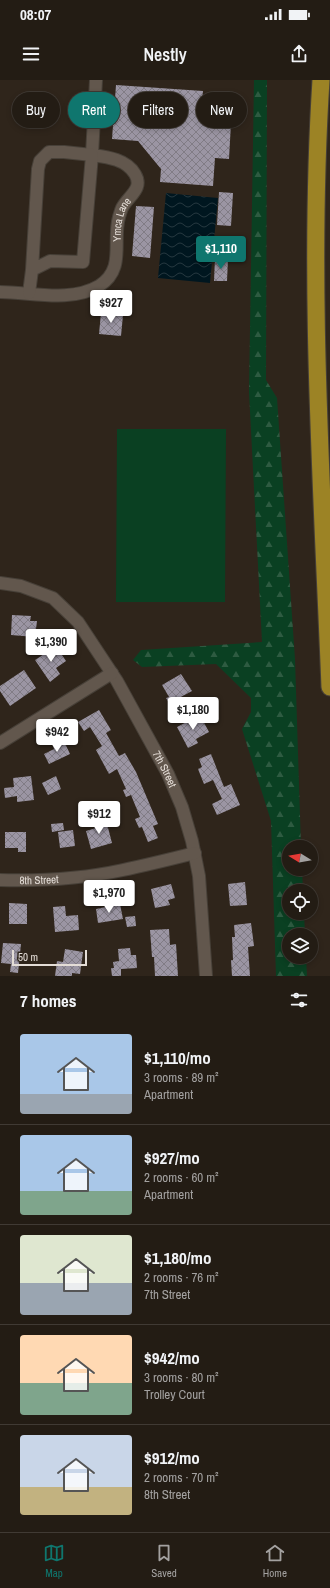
<!DOCTYPE html>
<html lang="en">
<head>
<meta charset="utf-8">
<style>
  :root { --surface:#231c14; --page:#2b251d; --text:#f1f3f6; --muted:#a3a1a0; --line:#403a34; --accent:#0f766e }
  body { margin:0; font-family:"Archivo Narrow",sans-serif; background:var(--page); color:var(--text); height:100vh; display:flex; flex-direction:column; font-size:15px; white-space:nowrap }
  * { box-sizing:border-box; margin:0 }
  p { font-size:13px; color:var(--muted) }
  .icon { flex:none; width:22px; height:22px; fill:none; stroke:currentColor; stroke-width:2; stroke-linecap:round; stroke-linejoin:round }
  .map { position:relative; height:896px; overflow:hidden }
  .side { display:flex; flex-direction:column; background:var(--surface); flex:1 }
  .side>* { flex:none }
  .guide { position:absolute; left:12px; top:12px; width:306px; height:36px; display:flex; gap:8px }
  .needle { width:26px; rotate:281deg }
  .tools { position:absolute; left:282px; top:760px; display:grid; gap:8px }
  .tools a { display:grid; place-items:center; width:36px; height:36px; border-radius:50%; background:var(--surface); box-shadow:0 2px 6px #0003,0 0 0 1px var(--line); font-size:20px }
  .scale { position:absolute; left:12px; bottom:10px; width:75px; box-sizing:border-box; padding-left:4px; border:2px solid #e4ddd7; border-top:0; font-size:11px; line-height:14px; white-space:nowrap; color:#e4ddd7; -webkit-text-stroke:3px #2f251b; paint-order:stroke }
  .price { position:absolute; translate:-50% -34px; padding:0 9px; border-radius:4px; background:#fff; color:#222; font-size:13px; line-height:26px; filter:drop-shadow(0 1px 2px #0008) }
  .price::after { content:''; position:absolute; left:50%; top:24px; width:12px; height:9px; margin-left:-6px; background:inherit; clip-path:polygon(0 0,100% 0,50% 100%) }
  .price.on { background:var(--accent); color:#fff }
  ul { padding:0; list-style:none }
  li { display:flex; align-items:center; gap:12px; height:100px; padding:0 20px }
  li+li { border-top:1px solid var(--line) }
  li span { display:grid; place-items:center; flex:none; width:112px; height:80px; border-radius:4px; color:#555 }
  li>.icon { margin-inline-start:auto }
  span .icon { width:48px; height:48px; fill:#fffc; stroke-width:1 }
  li b { font-size:17px }
  h2 { display:flex; justify-content:space-between; align-items:center; height:48px; padding:0 20px; font-size:17px }
  .chip { padding:0 14px; border-radius:18px; background:var(--surface); box-shadow:0 2px 6px #0003,0 0 0 1px var(--line); font-size:14px; line-height:36px }
  .chip.on { background:var(--accent); color:#fff }
  .status { display:flex; justify-content:space-between; align-items:center; height:28px; padding:0 20px; background:var(--surface); direction:ltr }
  .status svg { height:11px; fill:currentColor }
  header { display:flex; justify-content:space-between; align-items:center; height:52px; padding:0 20px; background:var(--surface); font-size:18px; font-weight:600 }
  .tab-bar { display:flex; justify-content:space-around; align-items:center; height:56px; border-top:1px solid var(--line); background:var(--surface); font-size:11px; color:var(--muted) }
  .tab-bar a { display:grid; justify-items:center; gap:2px }
  .tab-bar .on { color:var(--accent) }
  .map>svg:first-child { display:block }
  .forest { fill:url(#forest-firs) }
  .pitch { fill:#0a4022 }
  .water { fill:url(#water-waves) }
  .building { fill:url(#building-cross-hatch) }
  .lines { fill:none; stroke-linecap:round; stroke-linejoin:round }
  .minor-casing { stroke:#474038; stroke-width:14 }
  .highway-casing { stroke:#474038; stroke-width:19 }
  .minor { stroke:#62574d; stroke-width:12 }
  .highway { stroke:#9c8325; stroke-width:17 }
  .labels { text-anchor:middle; stroke-width:4; stroke-linejoin:round; paint-order:stroke }
  .street-label { font-size:11px; fill:#e4ddd7; stroke:#2f251b }
</style>
</head>
<body>
<div class="status"><b>08:07</b><svg viewBox="0 0 49 12"><path d="M0 12V9h3v3zM5 12V6h3v6zM10 12V3h3v9zM15 12V0h3v12zM26 1h20v11H26zM47 4h2v5h-2z"/></svg></div>
<header><svg class="icon" aria-label="menu" viewBox="0 0 24 24"><path d="M4 6h16M4 12h16M4 18h16"/></svg>Nestly<svg class="icon" aria-label="share" viewBox="0 0 24 24"><path d="M12 15V3M7 8l5-5 5 5M5 13v7h14v-7"/></svg></header>
<div class="map">
<svg width="330" height="896" viewBox="0 0 330 896">
  <defs>
    <pattern id="forest-firs" width="22" height="20" patternUnits="userSpaceOnUse"><rect width="22" height="20" fill="#0a4022"/><path d="M5 1l3.5 6h-7zM16 11l3.5 6h-7z" fill="#2e5b41"/></pattern>
    <pattern id="water-waves" width="16" height="10" patternUnits="userSpaceOnUse"><rect width="16" height="10" fill="#00161f"/><path d="M0 5q4-4 8 0t8 0" fill="none" stroke="#25373f"/></pattern>
    <pattern id="building-cross-hatch" width="8" height="8" patternUnits="userSpaceOnUse"><rect width="8" height="8" fill="#9b95a3"/><path d="M0 0l8 8M0 8l8-8" fill="none" stroke="#817c85"/></pattern>
  </defs>
  <rect width="100%" height="100%" fill="#2f251b"/>
  <path class="forest" d="M254 0H267L266 300 277 318 295 579 301 767H289V789H302L303 811H289V833H304L305 855H289V877H306L307 896H276L271 741 242 649 251 632V618L216 584 142 587 133 580 141 570 262 562 249 312Z"/>
  <path class="pitch" d="M117 349H226L225 522H116Z"/>
  <path class="water" d="M166 113 218 118 210 203 158 198Z"/>
  <path class="building" d="M116 5 203 11 202 23 232 25 229 79 215 78 213 106 160 102 161 89 138 61 112 59Z
    M219 112 233 113 231 146 217 145Z
    M136 126 154 127 150 178 132 176Z
    M215 178 228 179 227 201H214Z
    M101 233 123 235 121 256 99 254Z
    M12 535 31 536 30 541H37L35 557 11 555Z
    M56 566 66 581 56 588 60 594 50 602 35 580Z
    M24 590 36 608 10 626 0 611V606Z
    M181 594 192 611 179 618 181 622 172 628 166 618 169 617 162 605Z
    M99 630 111 650 106 653 119 676 125 673 136 692 158 744 153 746 158 758 148 762 142 747 139 748 135 739 140 737 131 715 126 717 123 710 126 709 117 689 109 694 96 670 102 666 90 647 84 651 78 642Z
    M200 635 209 652 196 659 198 663 188 668 177 647Z
    M64 661 70 674 49 684 44 674 54 669 53 666Z
    M211 674 224 707 231 704 240 725 217 735 212 724 222 719 213 700 204 704 198 689 202 687 199 679Z
    M31 696 34 720 17 722V716L5 718 4 708 14 707 13 698Z
    M56 696 61 709 48 715 42 703Z
    M106 740 112 763 91 769 86 751 96 748 95 743Z
    M63 743 64 750 52 752 51 744Z
    M73 750 75 766 60 768 58 752Z
    M5 752H26V772H18V768H5Z
    M245 802 247 825 230 826 228 804Z
    M171 804 175 818 168 820 170 825 155 828 151 809Z
    M9 823 27 824V844H9Z
    M120 824 123 839 98 843 96 829Z
    M65 826 66 836 78 835 79 850 55 852 53 827Z
    M135 836 136 846 127 847 125 837Z
    M251 843 254 866 248 867 250 896H232L231 880H233L232 857H235L234 845Z
    M169 849 170 865 176 864 178 896H155L154 877H152L150 850Z
    M3 863 21 864 18 893 10 892 11 884 1 883Z
    M130 868 131 875H136L137 888 121 889V896H112L111 888H114L113 882 119 881 118 869Z
    M65 869 83 872 80 894 72 893V896H55L57 881 63 882Z"/>
  <g class="lines">
    <defs>
      <g id="minor">
        <path id="s1" d="M0 212C31 212 70 223 99 206 126 189 112 162 119 137 120 134 121 130 122 128 128 116 144 109 135 94 126 79 107 77 92 75L96 0"/>
        <path d="M29 213 32 190 38 89 40 81 49 72H64L92 75 83 182 50 181 32 190"/>
        <path id="s2" d="M0 503 21 506 53 518 78 542 117 601 168 694 182 727 192 761 199 796 206 896"/>
        <path d="M0 663 112 593"/>
        <path id="s3" d="M0 800C41 801 82 799 123 790 147 785 171 779 195 773"/>
      </g>
      <path id="highway" d="M321 0C308 202 322 405 330 607"/>
    </defs>
    <use href="#minor" class="minor-casing"/>
    <use href="#highway" class="highway-casing"/>
    <use href="#minor" class="minor"/>
    <use href="#highway" class="highway"/>
  </g>
  <g class="labels">
    <g class="street-label">
      <text dy="4" stroke="none"><textPath href="#s1" startOffset="174">Ymca Lane</textPath></text>
      <text dy="4" stroke="none"><textPath href="#s2" startOffset="261">7th Street</textPath></text>
      <text dy="4" stroke="none"><textPath href="#s3" startOffset="39">8th Street</textPath></text>
    </g>
  </g>
</svg>
<div class="tools">
<a><svg class="needle" viewBox="-14 -14 28 28"><path d="M0-13l5 13h-10z" fill="#e53935"/><path d="M0 13l5-13h-10z" fill="#a3a1a0"/></svg></a>
<a><svg class="icon" aria-label="locate" viewBox="0 0 24 24"><circle cx="12" cy="12" r="6"/><path d="M12 2v4M12 18v4M2 12h4M18 12h4"/></svg></a>
<a><svg class="icon" aria-label="layers" viewBox="0 0 24 24"><path d="M12 4l9 5-9 5-9-5zM3 14l9 5 9-5"/></svg></a>
</div>
<div class="scale">50 m</div>
<b class="price on" style="left:221px;top:190px">$1,110</b>
<b class="price" style="left:111px;top:244px">$927</b>
<b class="price" style="left:51px;top:583px">$1,390</b>
<b class="price" style="left:193px;top:651px">$1,180</b>
<b class="price" style="left:57px;top:673px">$942</b>
<b class="price" style="left:99px;top:755px">$912</b>
<b class="price" style="left:109px;top:834px">$1,970</b>
<div class="guide">
<a class="chip">Buy</a>
<a class="chip on">Rent</a>
<a class="chip">Filters</a>
<a class="chip">New</a>
</div>
</div>
<section class="side">
<h2>7 homes<svg class="icon" aria-label="filters" viewBox="0 0 24 24"><path d="M4 7h16M4 17h16"/><circle cx="9" cy="7" r="2"/><circle cx="15" cy="17" r="2"/></svg></h2>
<ul>
<li><span style="background:linear-gradient(#a9c7e8 75%,#9aa5b1 0)"><svg class="icon" aria-label="home" viewBox="0 0 24 24"><path d="M3 11l9-7 9 7M6 9v11h12V9"/></svg></span><div><b>$1,110/mo</b><p>3 rooms · 89 m²</p><p>Apartment</p></div></li>
<li><span style="background:linear-gradient(#a9c7e8 70%,#7fa58c 0)"><svg class="icon" aria-label="home" viewBox="0 0 24 24"><path d="M3 11l9-7 9 7M6 9v11h12V9"/></svg></span><div><b>$927/mo</b><p>2 rooms · 60 m²</p><p>Apartment</p></div></li>
<li><span style="background:linear-gradient(#dfe7d0 60%,#9aa5b1 0)"><svg class="icon" aria-label="home" viewBox="0 0 24 24"><path d="M3 11l9-7 9 7M6 9v11h12V9"/></svg></span><div><b>$1,180/mo</b><p>2 rooms · 76 m²</p><p>7th Street</p></div></li>
<li><span style="background:linear-gradient(#ffd9b3 60%,#7fa58c 0)"><svg class="icon" aria-label="home" viewBox="0 0 24 24"><path d="M3 11l9-7 9 7M6 9v11h12V9"/></svg></span><div><b>$942/mo</b><p>3 rooms · 80 m²</p><p>Trolley Court</p></div></li>
<li><span style="background:linear-gradient(#c9d6e8 65%,#c2b280 0)"><svg class="icon" aria-label="home" viewBox="0 0 24 24"><path d="M3 11l9-7 9 7M6 9v11h12V9"/></svg></span><div><b>$912/mo</b><p>2 rooms · 70 m²</p><p>8th Street</p></div></li>
</ul>
</section>
<nav class="tab-bar">
<a class="on"><svg class="icon" aria-label="map" viewBox="0 0 24 24"><path d="M3 6l6-2 6 2 6-2v14l-6 2-6-2-6 2zM9 4v14M15 6v14"/></svg>Map</a>
<a><svg class="icon" aria-label="saved" viewBox="0 0 24 24"><path d="M7 4h10v16l-5-4-5 4z"/></svg>Saved</a>
<a><svg class="icon" aria-label="home" viewBox="0 0 24 24"><path d="M3 11l9-7 9 7M6 9v11h12V9"/></svg>Home</a>
</nav>
</body>
</html>
